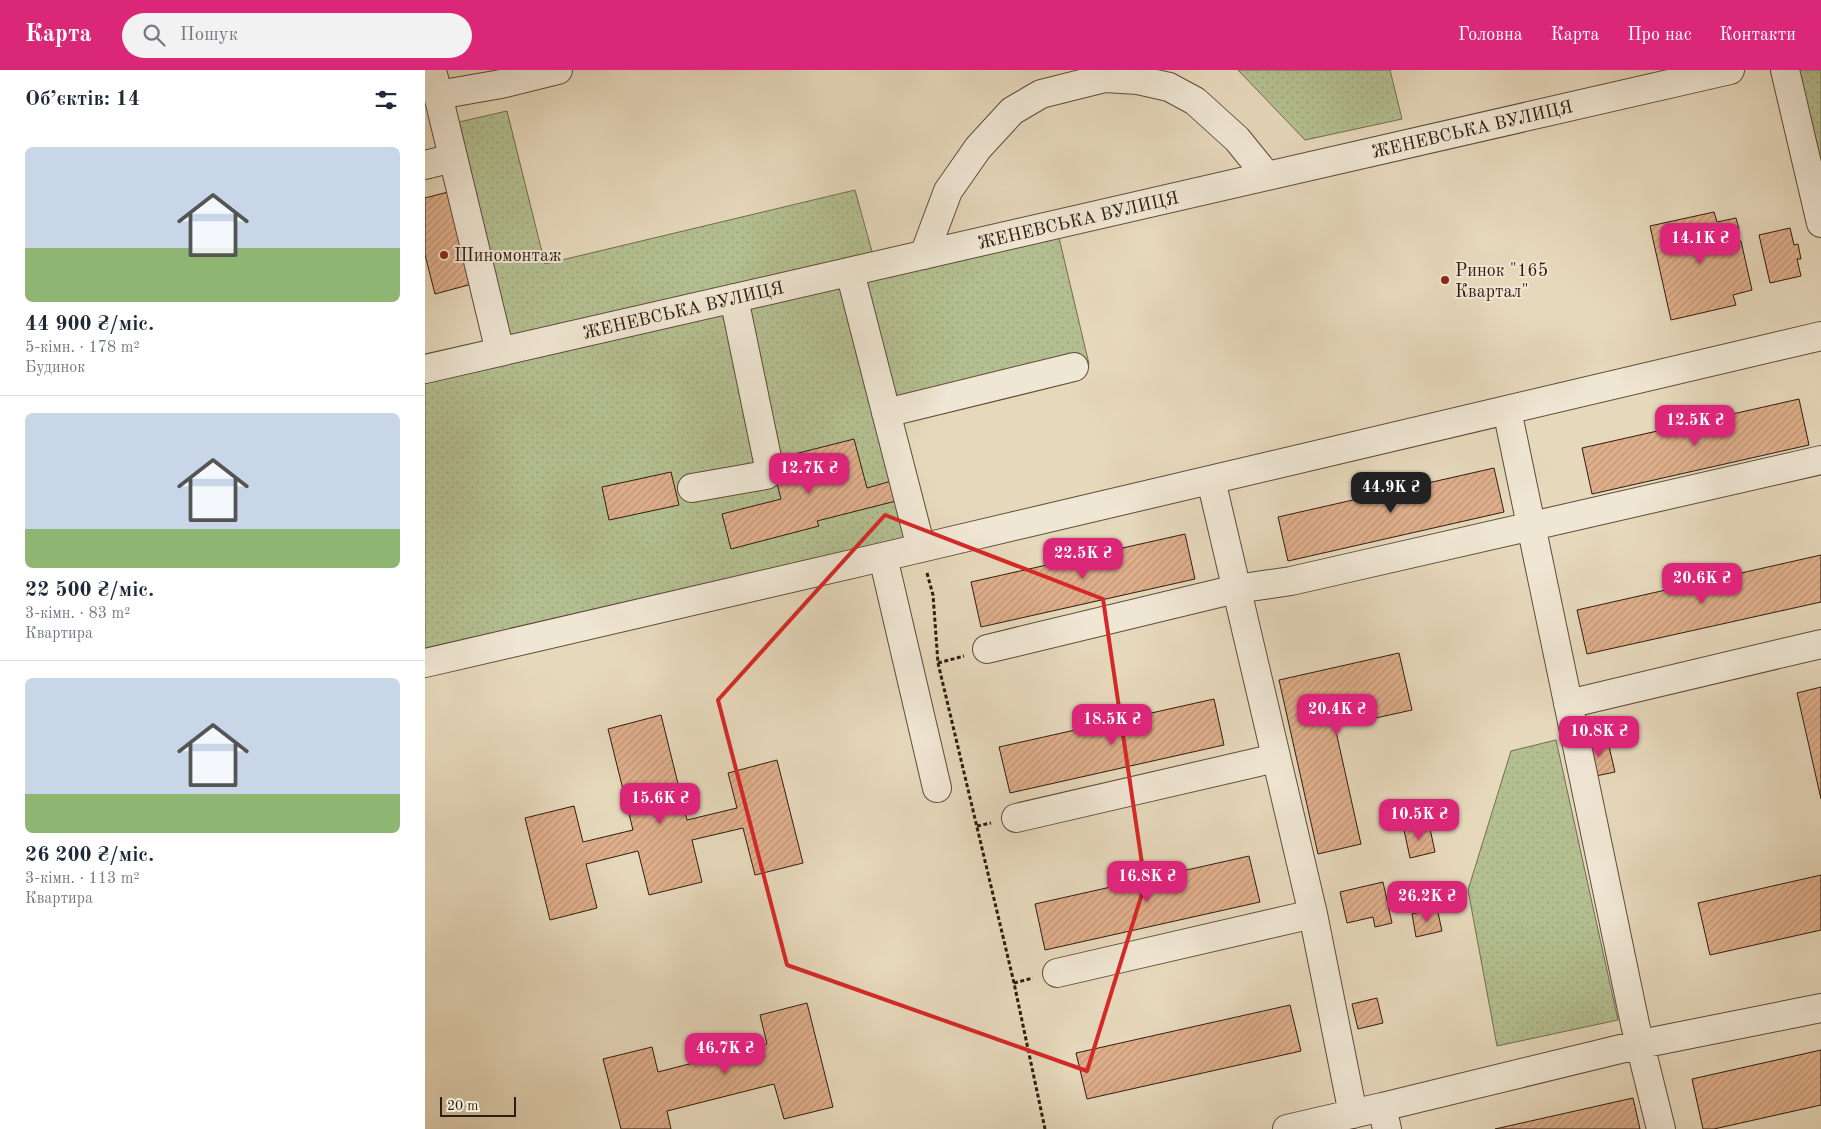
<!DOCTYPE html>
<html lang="uk">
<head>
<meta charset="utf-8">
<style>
  :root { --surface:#fff; --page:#f2f2f3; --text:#1f2937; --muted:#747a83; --line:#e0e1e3; --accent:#db2777 }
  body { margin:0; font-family:"Old Standard TT",serif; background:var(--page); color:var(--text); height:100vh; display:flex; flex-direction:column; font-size:19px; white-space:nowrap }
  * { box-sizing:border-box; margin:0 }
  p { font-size:16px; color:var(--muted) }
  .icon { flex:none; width:28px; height:28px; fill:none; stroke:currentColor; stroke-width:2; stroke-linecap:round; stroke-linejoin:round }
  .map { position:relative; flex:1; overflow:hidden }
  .sheet { display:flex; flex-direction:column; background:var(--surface); width:425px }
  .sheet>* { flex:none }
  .scale { position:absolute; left:15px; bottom:12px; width:76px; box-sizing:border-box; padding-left:5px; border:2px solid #2f1c10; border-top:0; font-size:14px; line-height:18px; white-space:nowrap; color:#2f1c10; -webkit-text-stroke:4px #efe6d3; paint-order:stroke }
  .price { position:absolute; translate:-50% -42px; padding:0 11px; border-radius:10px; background:var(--accent); color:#fff; font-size:16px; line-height:32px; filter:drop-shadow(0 1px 2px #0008) }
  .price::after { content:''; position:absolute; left:50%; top:30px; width:15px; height:11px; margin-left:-8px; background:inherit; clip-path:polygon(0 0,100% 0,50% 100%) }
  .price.current { background:#222; color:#fff }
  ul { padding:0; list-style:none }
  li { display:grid; align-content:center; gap:10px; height:265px; padding:0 25px }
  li+li { border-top:1px solid var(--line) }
  li span { display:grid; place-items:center; height:155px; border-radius:8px; color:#555 }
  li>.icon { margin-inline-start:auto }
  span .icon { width:90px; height:90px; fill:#fffc; stroke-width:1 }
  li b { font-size:21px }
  h2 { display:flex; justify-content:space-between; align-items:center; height:60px; padding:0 25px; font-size:21px }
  header { display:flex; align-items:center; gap:30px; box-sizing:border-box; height:70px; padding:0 25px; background:var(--accent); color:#fff }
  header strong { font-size:24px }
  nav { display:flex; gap:28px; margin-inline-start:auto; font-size:18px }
  .search { width:350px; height:45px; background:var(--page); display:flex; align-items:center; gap:12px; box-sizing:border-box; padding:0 18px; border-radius:28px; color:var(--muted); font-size:19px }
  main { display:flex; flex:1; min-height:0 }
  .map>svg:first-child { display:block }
  .grass { fill:url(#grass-dots); stroke:#726e50 }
  .building { fill:url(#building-hatch); stroke:#2f1c10 }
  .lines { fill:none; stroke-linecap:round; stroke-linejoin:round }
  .minor-casing { stroke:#5d4b3b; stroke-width:30 }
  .path { stroke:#2f1c10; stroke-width:3; stroke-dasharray:4 2.5; stroke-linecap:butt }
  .minor { stroke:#efe6d3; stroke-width:28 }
  .marked { fill:none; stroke:#d62828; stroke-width:4; stroke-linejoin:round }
  .poi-dot { fill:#8f2418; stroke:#efe6d3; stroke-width:2 }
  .labels { text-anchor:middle; stroke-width:4; stroke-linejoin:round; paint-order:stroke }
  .street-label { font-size:18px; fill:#2f1c10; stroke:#efe6d3 }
  .poi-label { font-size:18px; fill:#2f1c10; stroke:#efe6d3; text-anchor:start }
</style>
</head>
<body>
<header>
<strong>Карта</strong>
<div class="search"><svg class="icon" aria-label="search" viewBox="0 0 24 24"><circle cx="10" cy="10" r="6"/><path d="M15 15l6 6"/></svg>Пошук</div>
<nav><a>Головна</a><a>Карта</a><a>Про нас</a><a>Контакти</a></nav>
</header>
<main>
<section class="sheet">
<h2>Об’єктів: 14<svg class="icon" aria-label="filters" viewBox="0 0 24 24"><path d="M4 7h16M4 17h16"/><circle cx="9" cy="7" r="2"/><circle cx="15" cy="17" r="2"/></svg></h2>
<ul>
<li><span style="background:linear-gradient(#c9d6e8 65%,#8fb573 0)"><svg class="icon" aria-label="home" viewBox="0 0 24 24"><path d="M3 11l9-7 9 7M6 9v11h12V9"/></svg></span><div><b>44 900 ₴/міс.</b><p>5-кімн. · 178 m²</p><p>Будинок</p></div></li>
<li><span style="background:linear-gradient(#c9d6e8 75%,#8fb573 0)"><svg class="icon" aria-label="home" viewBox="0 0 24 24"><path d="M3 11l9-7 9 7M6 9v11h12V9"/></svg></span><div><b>22 500 ₴/міс.</b><p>3-кімн. · 83 m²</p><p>Квартира</p></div></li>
<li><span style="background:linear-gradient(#c9d6e8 75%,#8fb573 0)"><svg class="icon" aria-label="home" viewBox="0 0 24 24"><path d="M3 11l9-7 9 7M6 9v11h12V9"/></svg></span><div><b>26 200 ₴/міс.</b><p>3-кімн. · 113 m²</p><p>Квартира</p></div></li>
</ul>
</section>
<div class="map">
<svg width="1396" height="1059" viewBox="0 0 1396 1059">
  <defs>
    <pattern id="grass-dots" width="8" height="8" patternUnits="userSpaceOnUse" patternTransform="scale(1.25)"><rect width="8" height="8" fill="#b4bf91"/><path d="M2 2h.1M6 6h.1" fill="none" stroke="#9ba47c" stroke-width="1.8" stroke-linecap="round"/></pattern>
    <pattern id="building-hatch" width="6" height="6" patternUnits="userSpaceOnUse" patternTransform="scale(1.25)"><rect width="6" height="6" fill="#dfaf8b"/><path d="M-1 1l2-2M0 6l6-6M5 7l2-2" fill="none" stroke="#c09677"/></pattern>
  </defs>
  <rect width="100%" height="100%" fill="#e6d8bb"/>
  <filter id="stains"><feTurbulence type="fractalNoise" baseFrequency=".004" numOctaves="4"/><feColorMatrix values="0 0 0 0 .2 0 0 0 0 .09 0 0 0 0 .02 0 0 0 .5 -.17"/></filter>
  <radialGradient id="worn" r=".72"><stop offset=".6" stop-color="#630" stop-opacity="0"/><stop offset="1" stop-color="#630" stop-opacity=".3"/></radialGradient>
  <path class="grass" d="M813 0H965L977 49 880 70Z
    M1360 0H1396V153Z
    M82 41 120 194 430 120 451 196 631 155 664 294 461 343 496 478 0 593V299L75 282 21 55Z
    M1131 670 1193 950 1072 976 1043 820 1086 681Z"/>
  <path class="building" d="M23 122 47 214 10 224 0 185V128Z
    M1289 142 1292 152 1311 148 1314 159 1294 163 1297 175 1316 171 1327 220 1308 225 1311 235 1246 250 1225 156Z
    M1365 158 1369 175 1373 174 1376 189H1372L1376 206 1345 213 1334 165Z
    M1374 329 1384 375 1167 424 1157 378Z
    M429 369 442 418 470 410 475 430 392 451 394 456 306 479 297 444 356 429 346 390Z
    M1069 398 1079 442 863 491 853 447Z
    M246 402 254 435 184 450 177 417Z
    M760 464 770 509 556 557 546 512Z
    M1396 485V532L1162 584 1152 540Z
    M974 583 987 640 910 657 936 774 893 784 854 610Z
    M1396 617V729L1372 623Z
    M789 629 799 675 585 723 574 677Z
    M236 645 262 750 312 738 303 703 352 690 378 793 330 805 318 758 267 770 277 812 224 825 213 781 161 794 172 838 125 850 100 748 149 736 158 772 208 760 183 659Z
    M1182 668 1190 702 1166 707 1158 674Z
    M1004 754 1010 782 985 788 979 760Z
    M824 786 835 832 620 880 610 834Z
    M1396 805V860L1285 885 1273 833Z
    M958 812 967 853 950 857 948 847 922 853 915 822Z
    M1012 838 1017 861 991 867 987 844Z
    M952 928 958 953 933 959 927 934Z
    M382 933 408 1037 359 1049 349 1014 242 1041 246 1059H196L178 989 227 977 233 1002 342 974 335 945Z
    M865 935 876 981 662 1029 651 983Z
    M1396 980V1035L1289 1059H1278L1267 1009Z
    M1208 1028 1215 1059H1070Z"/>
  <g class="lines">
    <defs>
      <path id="minor" d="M7 0 75 282
        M1360 0 1396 153
        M13 25 76 14 133 0
        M0 95 28 88
        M499 185 523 121 553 78 587 41 616 24 680 8 713 10 744 17 770 31 812 69 842 106
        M425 202 496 478
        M0 299 1305 0
        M1082 340 1210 954 1236 1059
        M461 343 649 297
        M786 410 888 844 928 1044
        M267 418 341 405 345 402 309 228
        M458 487 512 718
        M562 579 811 519 866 511 1396 390
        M0 593 496 478 1396 266
        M1143 634 1396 574
        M591 748 851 688
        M632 903 888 844
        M957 1037 1216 974 1396 938
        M862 1059 957 1037 962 1059"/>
    </defs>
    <use href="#minor" class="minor-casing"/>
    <path class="path" d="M502 503 508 525 513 593 589 913 620 1059
      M513 593 539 586
      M552 756 566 753
      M589 913 608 908"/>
    <use href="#minor" class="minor"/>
  </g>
  <path class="marked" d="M460 445 678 529 720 814 662 1001 362 895 293 630Z"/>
  <g class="poi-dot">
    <circle cx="19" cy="185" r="5"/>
    <circle cx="1020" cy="210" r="5"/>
  </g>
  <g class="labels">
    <g class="street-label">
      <text transform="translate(1047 59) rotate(-13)" y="6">ЖЕНЕВСЬКА ВУЛИЦЯ</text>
      <text transform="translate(653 150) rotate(-13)" y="6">ЖЕНЕВСЬКА ВУЛИЦЯ</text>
      <text transform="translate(258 240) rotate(-13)" y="6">ЖЕНЕВСЬКА ВУЛИЦЯ</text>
    </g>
    <g class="poi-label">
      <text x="29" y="191">Шиномонтаж</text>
      <text x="1030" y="206">Ринок "165<tspan x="1030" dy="21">Квартал"</tspan></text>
    </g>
  </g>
  <rect width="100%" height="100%" filter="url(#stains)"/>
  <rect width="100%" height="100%" fill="url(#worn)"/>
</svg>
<div class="scale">20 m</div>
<b class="price" style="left:1275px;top:195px">14.1K ₴</b>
<b class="price" style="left:1270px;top:377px">12.5K ₴</b>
<b class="price" style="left:384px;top:425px">12.7K ₴</b>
<b class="price current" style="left:966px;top:444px">44.9K ₴</b>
<b class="price" style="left:658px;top:510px">22.5K ₴</b>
<b class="price" style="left:1277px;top:535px">20.6K ₴</b>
<b class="price" style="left:912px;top:666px">20.4K ₴</b>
<b class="price" style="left:687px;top:676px">18.5K ₴</b>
<b class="price" style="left:1174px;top:688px">10.8K ₴</b>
<b class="price" style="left:235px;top:755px">15.6K ₴</b>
<b class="price" style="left:994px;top:771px">10.5K ₴</b>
<b class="price" style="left:722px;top:833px">16.8K ₴</b>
<b class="price" style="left:1002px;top:853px">26.2K ₴</b>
<b class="price" style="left:300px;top:1005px">46.7K ₴</b>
</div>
</main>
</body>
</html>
